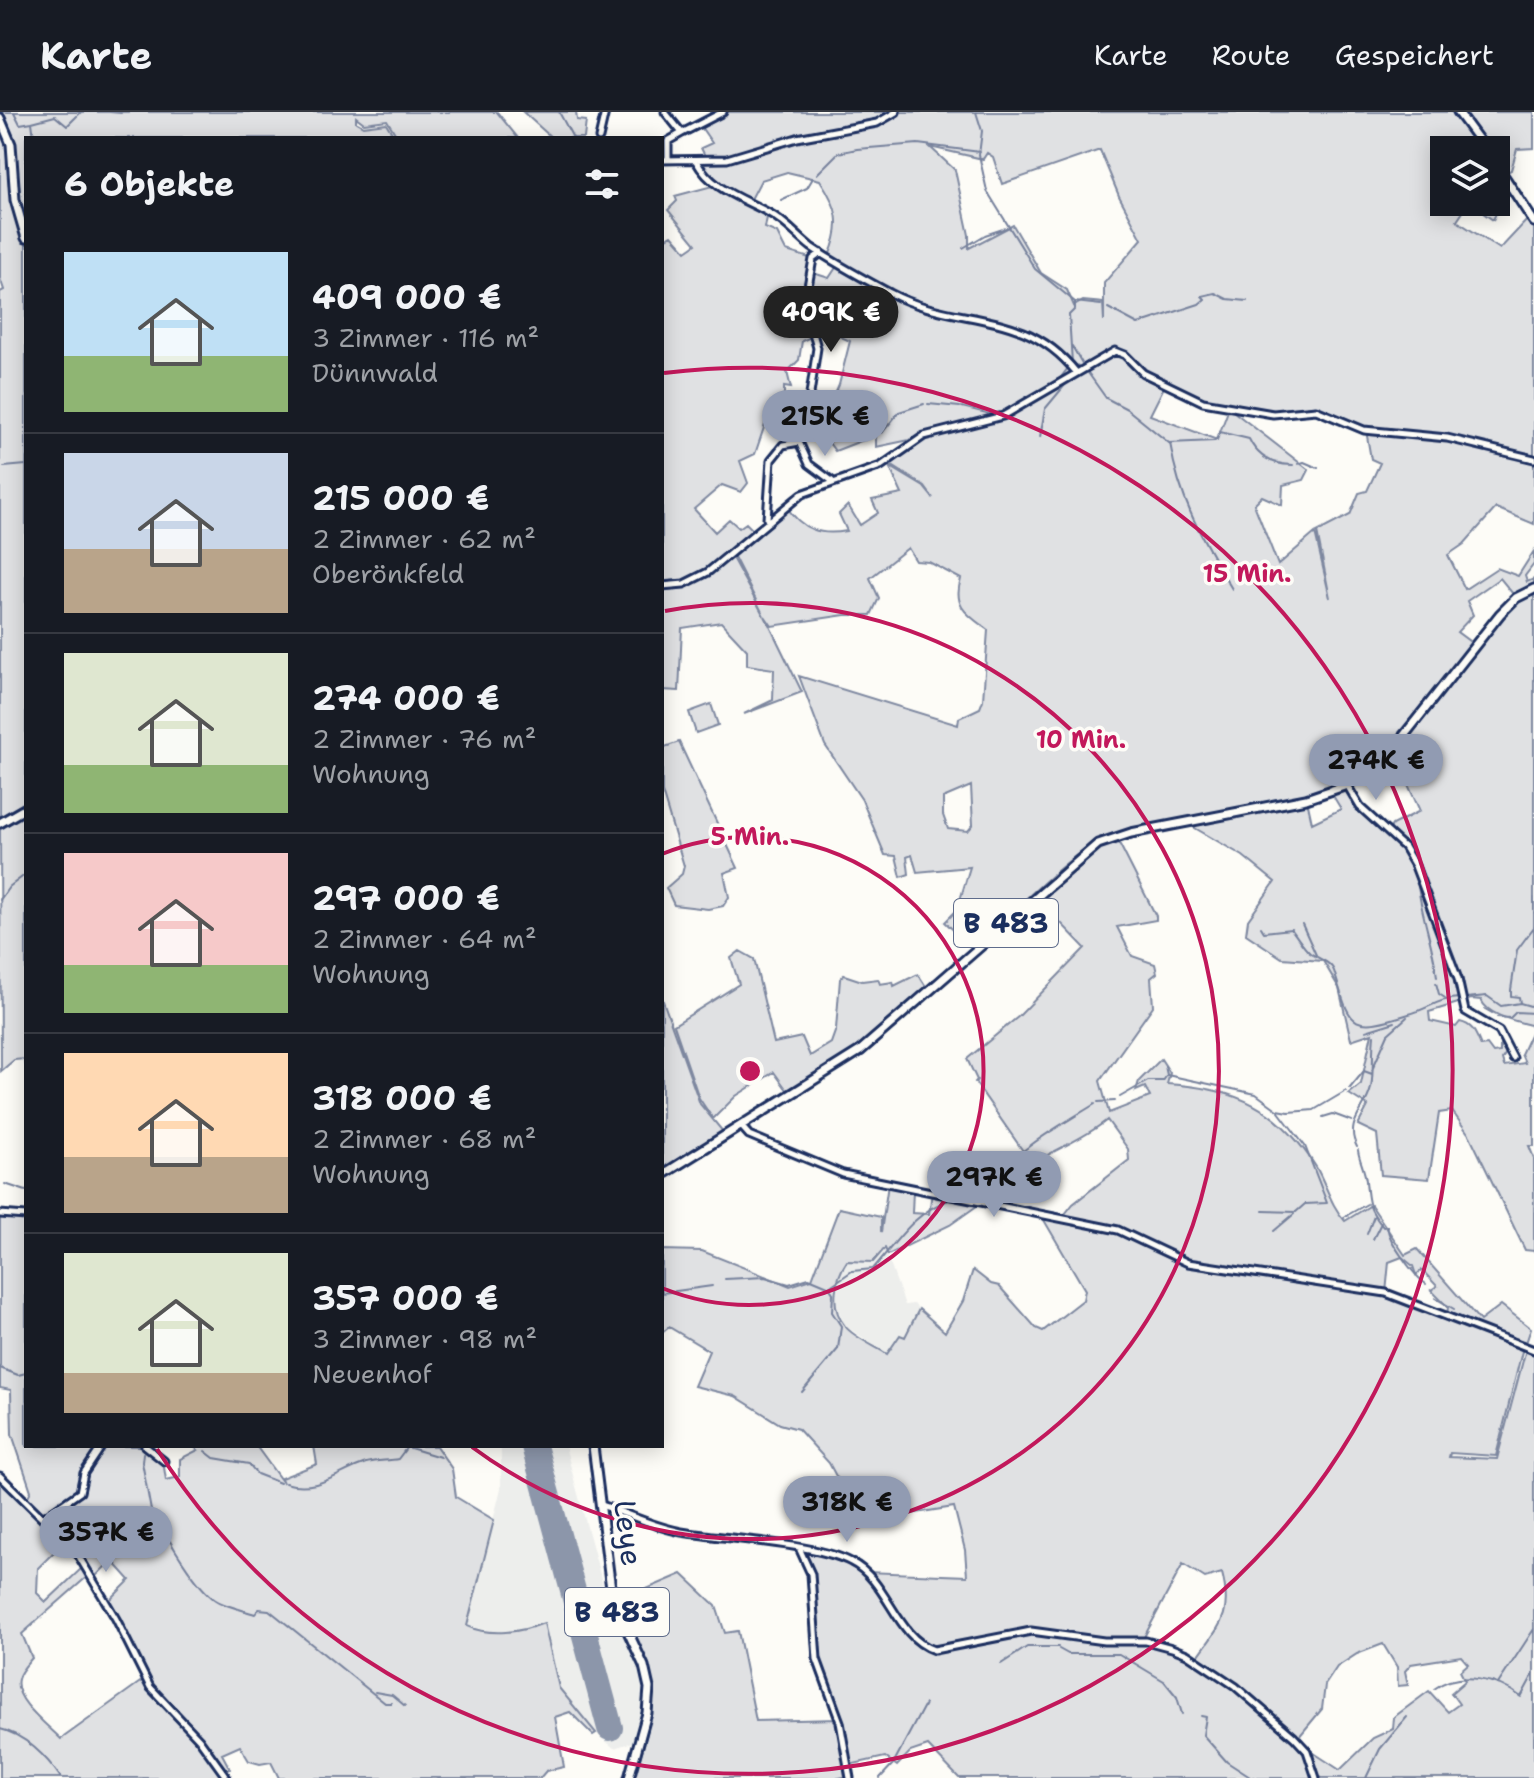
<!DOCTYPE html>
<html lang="de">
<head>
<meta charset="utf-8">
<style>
  :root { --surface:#171b24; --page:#20242c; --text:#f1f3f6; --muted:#9ea1a6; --line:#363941; --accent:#919bb2 }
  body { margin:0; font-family:"Shantell Sans",sans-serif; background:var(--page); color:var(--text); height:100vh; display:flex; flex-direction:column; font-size:30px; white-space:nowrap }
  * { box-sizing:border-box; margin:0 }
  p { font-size:26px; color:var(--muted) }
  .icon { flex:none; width:44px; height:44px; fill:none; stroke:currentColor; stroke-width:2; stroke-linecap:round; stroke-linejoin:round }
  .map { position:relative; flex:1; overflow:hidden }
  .panel { position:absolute; left:24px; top:24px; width:640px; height:1312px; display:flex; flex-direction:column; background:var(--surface); border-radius:0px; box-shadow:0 4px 20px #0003 }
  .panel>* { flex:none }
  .buttons { position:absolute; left:1430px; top:24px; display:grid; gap:16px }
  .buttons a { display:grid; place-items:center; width:80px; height:80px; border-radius:0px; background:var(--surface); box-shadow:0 4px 20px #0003; font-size:40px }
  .price { position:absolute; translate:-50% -68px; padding:0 18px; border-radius:28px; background:var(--accent); color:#111; font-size:26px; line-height:52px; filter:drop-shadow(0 2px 4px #0008) }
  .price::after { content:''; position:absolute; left:50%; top:48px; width:24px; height:18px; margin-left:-12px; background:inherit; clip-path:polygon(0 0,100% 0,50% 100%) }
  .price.current { background:#222; color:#fff }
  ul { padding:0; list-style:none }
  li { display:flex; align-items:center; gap:24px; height:200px; padding:0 40px }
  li+li { border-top:2px solid var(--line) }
  li span { display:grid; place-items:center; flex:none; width:224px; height:160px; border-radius:0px; color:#555 }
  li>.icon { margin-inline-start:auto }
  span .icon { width:96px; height:96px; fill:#fffc; stroke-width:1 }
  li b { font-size:34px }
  h2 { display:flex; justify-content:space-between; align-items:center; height:96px; padding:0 40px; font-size:34px }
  header { display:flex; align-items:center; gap:48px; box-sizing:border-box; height:112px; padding:0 40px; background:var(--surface); border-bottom:2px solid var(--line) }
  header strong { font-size:38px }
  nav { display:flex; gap:44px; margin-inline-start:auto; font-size:28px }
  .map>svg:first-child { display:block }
  .built { fill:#edeeec }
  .green { fill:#e0e1e3; stroke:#7e88a0; stroke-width:2; fill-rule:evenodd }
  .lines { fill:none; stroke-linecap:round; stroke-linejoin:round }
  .stream { stroke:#76819c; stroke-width:2 }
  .runway { stroke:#8c96aa; stroke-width:26 }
  .minor-casing { stroke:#1b2f5e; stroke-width:11 }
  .major-casing { stroke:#1b2f5e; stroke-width:13 }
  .minor { stroke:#fdfcf7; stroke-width:5 }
  .major { stroke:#fdfcf7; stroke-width:7 }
  .ring { fill:none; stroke:#c2185b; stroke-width:4 }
  .labels { text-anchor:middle; stroke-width:7; stroke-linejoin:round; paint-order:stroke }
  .shield { fill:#fdfcf7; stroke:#5f6c8c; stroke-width:2 }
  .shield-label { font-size:28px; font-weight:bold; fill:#1b2f5e }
  .street-label { font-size:30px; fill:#1b2f5e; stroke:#fdfcf7 }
  .centre { fill:#c2185b; stroke:#fdfcf7; stroke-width:4 }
  .ring-label { font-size:24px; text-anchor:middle; font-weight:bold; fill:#c2185b; stroke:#fdfcf7; stroke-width:7; stroke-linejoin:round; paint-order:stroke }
</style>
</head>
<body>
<header>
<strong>Karte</strong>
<nav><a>Karte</a><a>Route</a><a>Gespeichert</a></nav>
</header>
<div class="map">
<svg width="1534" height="1666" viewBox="0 0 1534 1666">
  <rect width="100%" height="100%" fill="#fdfcf7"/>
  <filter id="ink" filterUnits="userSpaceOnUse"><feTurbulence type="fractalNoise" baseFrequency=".0125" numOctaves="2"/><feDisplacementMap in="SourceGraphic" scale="16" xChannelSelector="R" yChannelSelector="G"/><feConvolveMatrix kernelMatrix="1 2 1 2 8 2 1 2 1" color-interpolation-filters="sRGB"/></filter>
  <g filter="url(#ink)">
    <path class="built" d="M885 1138 905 1193 914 1192 919 1197 905 1226 900 1224 888 1242 845 1214 836 1192 835 1168 847 1149 873 1150Z
      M501 1334H565L608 1492 641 1558 644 1590 636 1629 614 1636 591 1617 559 1576 529 1517 497 1520 467 1514 501 1376Z"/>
    <path class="green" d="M0 0H497L518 26H398L387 8 364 11 356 5V10L363 14 386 11 395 26H26V120L15 83 14 42Z
      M523 0H576L577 8 586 9 584 26H552Z
      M727 0H1534V36L1517 37 1511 58 1498 64 1507 77 1493 108 1469 91 1457 109 1500 137 1528 107 1534 110V412L1496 396 1464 432 1448 443 1465 477 1497 456 1518 464 1534 439V452L1525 464 1527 470 1534 467V474L1500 497 1513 482 1500 466 1467 489 1473 503 1457 520 1473 532 1371 654 1362 634 1366 658C1298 705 1186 697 1108 724 1074 736 1003 810 972 836L945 810 957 798 970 755 917 760 912 743 907 745 909 762 901 765 896 744 885 743 862 688 825 633 799 564 958 613 959 606 980 596 983 588 988 518C968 503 952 495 961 467L929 450 916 449 908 436 870 466 879 486 871 503H845L772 514 765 504 802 580 744 602 773 588 774 557 747 553V538L721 510 682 516 679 579 662 578V476C689 476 710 461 731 444L764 504 732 441 786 394C802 418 820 424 847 419L839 402 848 393 860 413 878 401 872 388 902 382 889 354 924 375 933 386 925 375 891 353 924 325 876 335V323L835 339 829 331 837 315 849 327 866 308 859 298 850 310 832 289 839 273 850 229 826 218 802 229 799 248 787 260 791 276 784 275V296L770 298 755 342 740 349 748 371 741 380 722 373 694 397 715 420 729 407 739 416 746 411 754 419 699 465 662 473V129L672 123 686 139 696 132 668 98 677 89 675 84 716 73 738 87 697 50 741 44 812 24 707 48 701 36 712 31 701 15ZM930 35 983 47 987 41 993 45 1002 72 1100 38 1119 84 1142 127 1104 171V209L1103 191 1083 189 1074 194 1067 178 1041 161 1013 113 969 136V123L955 58ZM1444 38H1496V90H1444ZM787 60 820 68C838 95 843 112 829 144L867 166 839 151 829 166 810 160 813 147 786 139 777 121 765 116 768 100 749 91 761 68ZM1165 273 1203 290 1229 295 1273 302 1316 298 1366 318 1371 347 1380 351 1367 379 1359 381 1350 403 1317 420 1330 486 1315 421 1278 453 1254 392 1262 384 1282 393 1283 373 1304 368 1309 358 1229 296 1217 328 1150 303ZM971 674 973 713 968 719 948 717 943 703V686Z
      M0 9 9 29 26 130V694L0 708V180L4 178 0 166Z
      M1534 479V1034H1529L1534 1046V1139L1525 1138 1470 1024 1452 999 1439 1001 1429 1067 1381 1063 1377 1022 1358 1013 1368 994 1349 982 1361 972 1372 921 1351 928 1339 876 1323 849 1282 846 1246 822 1248 808 1275 770 1243 744 1188 712 1307 688 1312 711 1341 697 1332 682 1347 675 1354 688 1388 721 1392 713 1420 699 1401 657 1403 649 1394 640 1504 501ZM1471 887 1481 888C1489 905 1517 909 1534 914L1521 942 1525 951 1504 954 1502 947 1508 938 1505 931 1500 932V940L1493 941 1487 933 1481 934C1476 923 1474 913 1460 910L1456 915 1430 909 1429 900Z
      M711 592 718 613 696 621 689 600Z
      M679 630 738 756 724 761 729 785 723 794 708 797 674 793 666 776 682 762 684 754 662 680V636Z
      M26 697V955L25 947 14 948 1 959 0 712Z
      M1117 727 1156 804V808L1117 815 1132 844 1155 852 1157 861 1151 866 1153 894 1100 969 1109 1001 1150 985 1145 975 1136 979 1139 969 1161 947 1170 961 1167 972C1236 976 1279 996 1316 1055 1327 1074 1330 1092 1345 1109L1371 1093 1405 1143 1417 1137 1480 1209 1501 1193 1531 1216 1525 1234 1447 1204 1448 1195 1431 1178 1437 1174 1422 1158 1416 1163 1413 1154 1402 1145 1389 1150 1386 1181 1523 1235 1496 1344 1450 1341 1449 1345 1497 1347 1526 1237 1534 1239V1666H1318L1312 1649 1314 1641 1340 1658 1373 1626 1393 1617 1394 1605 1429 1579 1448 1600 1459 1592 1451 1581 1465 1569 1460 1559 1468 1552 1461 1544 1411 1552 1405 1559 1408 1573 1398 1574 1397 1555 1383 1532 1357 1542 1337 1555 1325 1573 1322 1597 1298 1626 1312 1639 1276 1611 1302 1635 1314 1666H959L928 1634 910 1640 897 1654 885 1645 849 1653V1664L839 1666H633C646 1631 659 1588 646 1551 639 1530 625 1511 616 1490L682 1462 716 1494 725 1521 738 1519 756 1609 838 1607 842 1617 817 1547 812 1460 802 1438 850 1449 870 1467 867 1460 967 1464 965 1438 954 1395 904 1403 837 1366 829 1351 798 1317 780 1312 735 1284 694 1274 709 1239 669 1215 662 1221V1138L702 1139 790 1174 812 1167 839 1096 881 1105V1120L888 1072 913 1078 912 1101 929 1102 932 1080 981 1091 950 1113 888 1143 885 1136 873 1150 847 1149C835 1167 829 1194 845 1214 853 1225 875 1234 887 1242L900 1223 905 1225 919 1197 945 1220 963 1189 973 1158 991 1172 999 1174 1036 1216 1043 1219 1083 1188 1085 1178 1041 1103 1061 1107 1073 1092 1129 1048 1128 1037 1107 1008C1084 1027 1057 1036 1032 1052L975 970 977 968 967 947 1019 904 1085 836 1037 786 1092 739ZM1183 1452 1205 1466 1222 1461C1233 1504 1220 1513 1196 1547L1235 1573 1276 1610C1235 1582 1203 1541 1151 1531 1114 1523 1075 1531 1039 1519L1104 1528 1143 1527Z
      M740 839 754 847 774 931 802 925 810 944 831 931 836 917 840 867 844 863 862 869 878 867 880 872 893 870 894 874 918 862 927 876 872 927 790 982 774 960 736 984 713 1007 699 986 674 913 739 872 731 846Z
      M662 886 700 992 724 1021 662 1062Z
      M0 1104 26 1107V1334H144L163 1349 166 1368 180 1365V1347L198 1338 193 1334H256L283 1371 281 1366 317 1352 314 1334H436L452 1357 456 1385 494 1408 467 1514C490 1525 522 1520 544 1511L559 1576 596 1621 593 1623 570 1600 555 1605 564 1655 546 1659 540 1666H279L271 1650 260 1652 249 1649 240 1634 222 1642 230 1657 222 1661 224 1666H0V1365L26 1388 31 1379 12 1322 11 1278 0 1276ZM43 1405 76 1438 93 1467 112 1448 130 1468 108 1490 149 1571 166 1597 143 1568 61 1627C46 1612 13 1587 18 1567 19 1560 27 1552 32 1546L22 1522 89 1463 84 1454 46 1490 37 1481 38 1456 66 1428Z"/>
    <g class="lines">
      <path class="stream" d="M14 0 20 12 32 10 34 26
        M110 0 121 1
        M559 0 573 26
        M976 0 982 19 979 43 987 79 1035 157 1075 190V197L1069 203 1072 251 1078 254
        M32 10 55 4 67 14 81 0
        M817 62 838 41 857 37 918 32 980 40
        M781 88 807 76 813 66
        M963 136 985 123 1009 115
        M1075 190 1101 193
        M1108 196 1138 212 1199 192 1205 187 1202 184 1215 181 1227 187 1247 189
        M1072 234 1083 253
        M1086 258 1106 286 1127 297 1169 331 1215 329 1220 320 1249 327C1258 346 1274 353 1293 353
        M1058 269 1068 256
        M928 292 960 295
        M962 295 999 304
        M882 321 899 300 924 292
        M1040 325 1045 297 1070 267
        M1170 331C1179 386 1200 424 1232 477
        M1298 352 1304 350 1318 356
        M4 355 26 353
        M1418 774C1422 806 1433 833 1437 865
        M1534 786V801
        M0 788 9 775 26 762
        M1302 812 1316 843
        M1261 815 1264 820 1291 817C1297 824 1303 835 1310 841 1317 846 1331 850 1334 859 1351 914 1349 921 1409 902 1428 897 1439 886 1460 886
        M1534 815 1517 838 1511 878V884L1519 885 1520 891 1534 895
        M1436 871 1439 882 1445 886
        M1466 886 1487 884 1501 894 1520 891
        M1485 897 1492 901
        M1497 905 1510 906 1516 900 1534 901
        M1366 919 1395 910
        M1165 954 1167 963
        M1372 958 1388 922 1407 905
        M1350 976 1364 959 1372 962
        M1120 985 1148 969H1163L1167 963 1256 982 1278 998 1289 1000 1314 998 1346 979
        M1098 990 1115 989
        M1323 1005 1333 1002 1352 1009
        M1357 1035C1344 1010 1366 999 1371 976 1374 960 1372 941 1374 923
        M1358 1038C1359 1048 1365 1058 1366 1069 1368 1092 1368 1096 1383 1115L1388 1114C1385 1125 1415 1165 1426 1172
        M5 1072 26 1079
        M957 1080C988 1070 1006 1051 1031 1033 1051 1018 1074 1005 1095 992
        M954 1081 955 1080
        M1263 1099 1296 1100 1305 1092 1327 1091 1305 1034 1279 1000
        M1344 1105 1367 1092
        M1274 1119 1294 1102
        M1367 1122 1374 1104
        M1373 1127 1381 1111
        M725 1167 765 1165 789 1172 809 1166 828 1174
        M662 1181 712 1174
        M1435 1186 1454 1197
        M0 1256 18 1263 26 1261
        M802 1280 838 1237 841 1214 832 1200 833 1181 829 1175 852 1159 873 1157C898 1128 914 1100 951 1087
        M205 1339 214 1346 249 1352 257 1362 280 1371
        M143 1341 142 1350 154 1415 163 1417C173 1435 200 1481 219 1490 230 1495 243 1498 255 1502L259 1497 269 1498 385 1591H391
        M285 1371C318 1381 338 1360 366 1351 377 1348 387 1349 398 1347L407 1335 440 1345
        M1059 1537 1068 1542H1119L1164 1569 1177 1585 1182 1602
        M1001 1552 1027 1535H1058
        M1498 1572 1534 1517
        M1434 1577C1459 1558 1498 1567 1521 1585L1534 1561
        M375 1580 392 1583 405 1594
        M1201 1604 1206 1605 1203 1623 1227 1650 1250 1665
        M0 1617C24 1622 47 1645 61 1666
        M1253 1665 1256 1666
        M880 1666 893 1652 925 1592
        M1366 1666 1380 1637 1407 1605"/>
      <path class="runway" d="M534 1334 610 1616"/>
      <defs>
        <path id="minor" d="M665 0 682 21 668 29V48
          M682 21 723 0
          M599 26 605 0
          M662 48 727 47 797 26 877 11 896 0
          M696 49C712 78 742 86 769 101 785 109 797 124 811 135 836 152 864 167 890 181 956 216 1023 194 1076 260
          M799 330 809 352 832 369
          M767 407 771 348 783 333 799 330 805 315 817 236 805 191 813 147 821 141
          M662 474 684 472 708 460 802 382 881 354 924 324 1003 304 1115 239 1125 243 1143 261 1203 290 1273 302 1316 298 1364 318 1447 326 1534 347
          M1347 673 1360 695 1404 735 1415 754 1458 867 1465 899 1499 919 1513 946
          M741 1014 749 1023 843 1062 1118 1118 1188 1151 1386 1181 1534 1238
          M0 1102 26 1104
          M145 1334 164 1349
          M0 1364 75 1438 116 1507 150 1575 199 1627 227 1666
          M601 1393C629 1402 659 1417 688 1421 730 1427 817 1432 851 1450 888 1468 895 1525 934 1538L1031 1519 1104 1529H1146L1172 1536 1187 1542 1235 1574 1294 1625 1307 1639 1316 1666
          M44 1405 80 1380 84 1361 102 1334
          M800 1438 811 1462 817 1547 840 1610 850 1666"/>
        <path id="major" d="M1458 0 1486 38
          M0 6 11 32 15 88 26 126
          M1496 52 1534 110
          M0 711 26 696
          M662 1063 860 939 1098 732 1131 721 1306 687 1347 673 1391 640 1500 502 1516 486 1534 477
          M593 1334 612 1485 644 1554 649 1576 647 1601 629 1666"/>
      </defs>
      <use href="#minor" class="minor-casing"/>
      <use href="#major" class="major-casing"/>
      <use href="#minor" class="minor"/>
      <use href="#major" class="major"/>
    </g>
  </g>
  <g class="ring">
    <path d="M662 742A234 234 0 1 1 662 1176"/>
    <path d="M665 499A468 468 0 1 1 472 1335"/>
    <path d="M664 261A703 703 0 1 1 157 1337"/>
  </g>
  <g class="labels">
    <g class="shield">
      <rect x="954" y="787" width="104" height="48" rx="6"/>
      <rect x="565" y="1476" width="104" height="48" rx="6"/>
    </g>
    <g class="shield-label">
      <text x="1006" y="821">B 483</text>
      <text x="617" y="1510">B 483</text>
    </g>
    <g class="street-label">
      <text transform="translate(628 1421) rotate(83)" y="10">Leye</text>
    </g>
  </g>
  <circle cx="750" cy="959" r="12" class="centre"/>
  <g class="ring-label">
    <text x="1247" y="470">15 Min.</text>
    <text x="1081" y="636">10 Min.</text>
    <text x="750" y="733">5 Min.</text>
  </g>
</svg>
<div class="buttons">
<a><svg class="icon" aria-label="layers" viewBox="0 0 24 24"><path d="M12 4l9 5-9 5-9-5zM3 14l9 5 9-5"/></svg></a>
</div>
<b class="price current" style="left:831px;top:242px">409K €</b>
<b class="price" style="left:825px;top:346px">215K €</b>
<b class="price" style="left:1376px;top:690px">274K €</b>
<b class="price" style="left:994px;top:1107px">297K €</b>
<b class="price" style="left:847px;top:1432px">318K €</b>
<b class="price" style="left:106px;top:1462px">357K €</b>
<section class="panel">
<h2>6 Objekte<svg class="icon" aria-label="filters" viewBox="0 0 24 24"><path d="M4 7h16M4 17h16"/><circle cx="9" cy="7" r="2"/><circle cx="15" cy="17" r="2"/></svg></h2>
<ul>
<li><span style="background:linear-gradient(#bfe0f5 65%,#8fb573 0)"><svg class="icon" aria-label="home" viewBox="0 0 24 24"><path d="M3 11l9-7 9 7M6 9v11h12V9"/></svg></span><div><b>409 000 €</b><p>3 Zimmer · 116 m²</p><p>Dünnwald</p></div></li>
<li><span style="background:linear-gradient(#c9d6e8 60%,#b9a48a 0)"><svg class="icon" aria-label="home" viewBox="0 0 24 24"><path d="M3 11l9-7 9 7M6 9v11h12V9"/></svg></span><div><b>215 000 €</b><p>2 Zimmer · 62 m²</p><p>Oberönkfeld</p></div></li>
<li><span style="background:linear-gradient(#dfe7d0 70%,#8fb573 0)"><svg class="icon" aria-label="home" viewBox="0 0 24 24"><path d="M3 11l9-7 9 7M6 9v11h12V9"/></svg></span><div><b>274 000 €</b><p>2 Zimmer · 76 m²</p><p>Wohnung</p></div></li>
<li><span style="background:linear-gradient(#f6c9c9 70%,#8fb573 0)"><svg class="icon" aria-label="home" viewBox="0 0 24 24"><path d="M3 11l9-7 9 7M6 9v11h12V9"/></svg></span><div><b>297 000 €</b><p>2 Zimmer · 64 m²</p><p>Wohnung</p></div></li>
<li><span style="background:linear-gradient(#ffd9b3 65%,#b9a48a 0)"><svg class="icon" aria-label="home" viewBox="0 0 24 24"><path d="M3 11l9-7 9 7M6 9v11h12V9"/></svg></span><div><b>318 000 €</b><p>2 Zimmer · 68 m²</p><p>Wohnung</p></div></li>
<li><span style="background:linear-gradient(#dfe7d0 75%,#b9a48a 0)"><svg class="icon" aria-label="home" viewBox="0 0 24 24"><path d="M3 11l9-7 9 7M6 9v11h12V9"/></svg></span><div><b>357 000 €</b><p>3 Zimmer · 98 m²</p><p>Neuenhof</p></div></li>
</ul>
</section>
</div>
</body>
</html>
